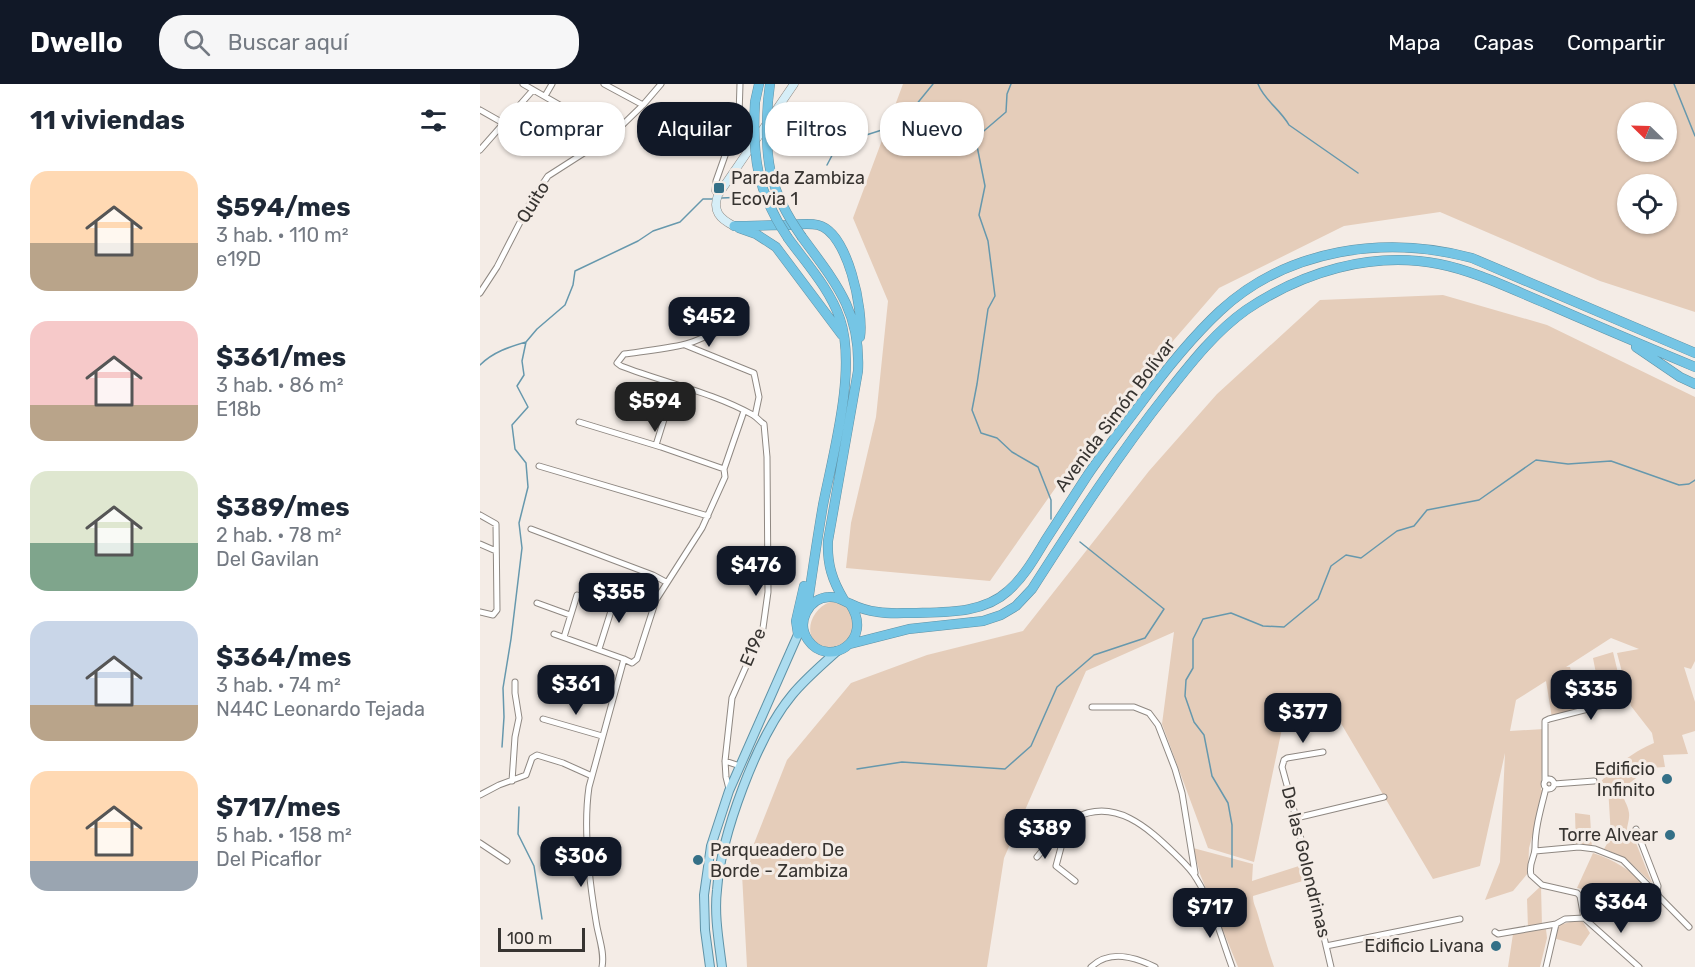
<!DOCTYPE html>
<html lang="es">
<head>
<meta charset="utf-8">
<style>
  :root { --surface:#fff; --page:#f6f6f7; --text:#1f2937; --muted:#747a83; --accent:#111827 }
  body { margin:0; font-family:Rubik,sans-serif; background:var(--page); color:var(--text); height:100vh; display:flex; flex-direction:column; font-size:22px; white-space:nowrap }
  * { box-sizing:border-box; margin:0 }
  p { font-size:20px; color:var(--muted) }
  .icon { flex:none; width:33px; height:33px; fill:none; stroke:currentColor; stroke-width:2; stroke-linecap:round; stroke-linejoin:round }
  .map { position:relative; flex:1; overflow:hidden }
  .details { display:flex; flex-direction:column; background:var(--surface); width:480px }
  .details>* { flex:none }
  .guide { position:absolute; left:18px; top:18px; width:570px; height:54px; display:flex; gap:12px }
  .needle { width:39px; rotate:293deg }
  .buttons { position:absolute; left:1137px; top:18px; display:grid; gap:12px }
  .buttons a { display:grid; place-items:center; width:60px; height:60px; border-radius:50%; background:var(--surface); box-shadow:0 2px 4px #0004; font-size:30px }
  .scale { position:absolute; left:18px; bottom:15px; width:87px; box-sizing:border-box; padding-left:6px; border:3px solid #373431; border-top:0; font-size:16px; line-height:21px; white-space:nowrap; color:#373431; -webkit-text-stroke:4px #f4ece6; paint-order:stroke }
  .price { position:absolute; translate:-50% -51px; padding:0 14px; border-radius:12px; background:var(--accent); color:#fff; font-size:20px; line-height:39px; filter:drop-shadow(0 2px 3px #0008) }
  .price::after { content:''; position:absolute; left:50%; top:36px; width:18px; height:14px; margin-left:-9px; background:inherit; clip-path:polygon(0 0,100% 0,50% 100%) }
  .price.current { background:#222; color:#fff }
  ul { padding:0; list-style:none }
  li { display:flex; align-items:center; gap:18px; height:150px; padding:0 30px }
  li span { display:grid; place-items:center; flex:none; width:168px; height:120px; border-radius:18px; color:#555 }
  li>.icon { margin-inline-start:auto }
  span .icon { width:72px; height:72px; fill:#fffc; stroke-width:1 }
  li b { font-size:26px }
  h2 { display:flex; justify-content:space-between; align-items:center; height:72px; padding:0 30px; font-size:26px }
  .tag { padding:0 21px; border-radius:24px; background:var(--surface); box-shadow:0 2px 4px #0004; font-size:21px; line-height:54px }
  .tag.current { background:var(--accent); color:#fff }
  header { display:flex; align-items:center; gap:36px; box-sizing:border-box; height:84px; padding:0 30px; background:var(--accent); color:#fff }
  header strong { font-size:28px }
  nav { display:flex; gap:33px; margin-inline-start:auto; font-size:21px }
  .search { width:420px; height:54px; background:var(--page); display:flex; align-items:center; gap:15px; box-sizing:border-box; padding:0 21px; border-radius:24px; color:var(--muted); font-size:22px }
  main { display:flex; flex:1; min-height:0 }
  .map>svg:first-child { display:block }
  .green { fill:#e5cdba; fill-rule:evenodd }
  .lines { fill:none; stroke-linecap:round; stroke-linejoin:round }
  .stream { stroke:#6698ad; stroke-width:1.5 }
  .street-casing { stroke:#8f8882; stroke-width:7 }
  .secondary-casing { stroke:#8f8882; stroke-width:9 }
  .primary-casing { stroke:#5f92a6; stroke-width:10 }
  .highway-casing { stroke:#5f92a6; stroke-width:10 }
  .street { stroke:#fff; stroke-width:5 }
  .secondary { stroke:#d6eef7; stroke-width:8 }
  .primary { stroke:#acdcef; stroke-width:8 }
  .highway { stroke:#75c5e5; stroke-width:9 }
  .highway-bridge-casing { stroke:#5f92a6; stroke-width:10; stroke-linecap:butt }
  .highway-bridge { stroke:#75c5e5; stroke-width:9 }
  .poi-dot { fill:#347087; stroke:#f4ece6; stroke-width:2 }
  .labels { text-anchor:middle; stroke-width:6; stroke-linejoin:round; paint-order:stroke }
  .poi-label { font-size:18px; fill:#373431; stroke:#f4ece6; text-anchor:end }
  .street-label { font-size:18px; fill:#373431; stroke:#f4ece6 }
</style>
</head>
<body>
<header>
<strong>Dwello</strong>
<div class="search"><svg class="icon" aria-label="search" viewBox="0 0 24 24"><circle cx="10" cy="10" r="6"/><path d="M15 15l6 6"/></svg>Buscar aquí</div>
<nav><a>Mapa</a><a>Capas</a><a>Compartir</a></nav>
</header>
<main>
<section class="details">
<h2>11 viviendas<svg class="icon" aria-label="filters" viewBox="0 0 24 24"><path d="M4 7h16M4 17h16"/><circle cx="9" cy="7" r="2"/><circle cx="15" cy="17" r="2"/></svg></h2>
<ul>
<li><span style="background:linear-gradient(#ffd9b3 60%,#b9a48a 0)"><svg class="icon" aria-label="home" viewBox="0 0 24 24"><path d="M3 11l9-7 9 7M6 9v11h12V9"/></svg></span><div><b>$594/mes</b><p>3 hab. · 110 m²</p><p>e19D</p></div></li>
<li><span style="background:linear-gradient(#f6c9c9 70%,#b9a48a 0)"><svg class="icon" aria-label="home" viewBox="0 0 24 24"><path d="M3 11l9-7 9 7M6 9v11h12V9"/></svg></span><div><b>$361/mes</b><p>3 hab. · 86 m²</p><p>E18b</p></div></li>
<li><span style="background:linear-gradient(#dfe7d0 60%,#7fa58c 0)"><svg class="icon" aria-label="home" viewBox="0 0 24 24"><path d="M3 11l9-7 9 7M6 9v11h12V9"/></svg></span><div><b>$389/mes</b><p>2 hab. · 78 m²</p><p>Del Gavilan</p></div></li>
<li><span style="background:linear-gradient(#c9d6e8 70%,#b9a48a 0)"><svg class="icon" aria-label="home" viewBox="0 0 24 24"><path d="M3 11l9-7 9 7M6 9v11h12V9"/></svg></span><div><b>$364/mes</b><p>3 hab. · 74 m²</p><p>N44C Leonardo Tejada</p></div></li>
<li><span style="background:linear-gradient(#ffd9b3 75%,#9aa5b1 0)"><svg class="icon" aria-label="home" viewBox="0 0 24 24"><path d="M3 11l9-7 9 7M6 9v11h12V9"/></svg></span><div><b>$717/mes</b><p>5 hab. · 158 m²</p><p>Del Picaflor</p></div></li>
</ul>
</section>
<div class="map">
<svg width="1215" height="883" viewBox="0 0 1215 883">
  <rect width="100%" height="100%" fill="#f4ece6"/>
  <path class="green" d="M423 0H1215V228L1120 197 960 128 864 142 739 204 619 342 510 497 366 484 371 439 396 333 408 217 373 134ZM1148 28H1186V68H1148ZM1148 100H1186V140H1148Z
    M963 211 1067 241 1215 313V577L1211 585 1204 583 1215 618V647L1202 651 1208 670 1183 671 1185 683 1169 684 1142 705C1142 715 1148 720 1149 729 1150 737 1146 742 1147 750L1154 754 1172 799 1145 774 1124 765 1131 753 1128 702H1118C1128 686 1156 666 1174 659L1172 649 1151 622 1137 569 1159 565 1131 554 1086 583H1090L1100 626 1072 634 1066 597 1036 616 1030 647 1064 645 1061 706H1065L1049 764 1048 789 1033 807 1005 816 1020 778 1025 669 1000 782 953 795 859 636 808 616 774 778 728 764 682 640 694 548 606 587 524 774 507 883H267L262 790 307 676 371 599 447 571 543 547 669 387 737 310 840 216Z
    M350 518H358L371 526 376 548 361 564C356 564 350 565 346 564 321 558 328 526 350 518Z
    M1133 568 1143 610 1141 615 1122 620 1113 574Z
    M1095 729 1110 731 1112 765 1096 763Z
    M713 764 773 780 772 797 822 781 826 796 773 812C773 820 776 823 778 831 783 848 788 866 794 883H758L720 790Z
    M1113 769C1134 776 1151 786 1166 802L1141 825 1121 809 1097 804Z
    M1061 802 1062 842 1048 844 1047 815Z
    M1101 835 1110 849 1101 862 1073 854 1072 843Z
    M1066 845 1067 854 1060 883H1028L1033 850Z"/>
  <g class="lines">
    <path class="stream" d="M531 0 527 10 526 28 498 52 496 57 505 102 499 131 508 157 515 212 508 225 497 300 492 326 501 349 517 354 532 368 558 383 571 416V435
      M778 0C784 16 800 25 809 41L878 89
      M1194 0 1215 52
      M347 81 358 60 405 45 431 27 453 0
      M241 114 267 113
      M0 281C13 268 29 263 46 258
      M22 663 24 633 23 604 31 555 42 464 39 439 48 403 46 379 35 365 32 341 48 323 37 302 44 291 42 277 46 258 57 245 85 221 93 201 95 187 158 157 173 147 200 138 223 115H233
      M377 685 422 678 525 685 551 662 577 603 614 571 665 554 684 525 600 458
      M39 723 38 750 54 782 62 835
      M752 783V741L748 719 732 692 724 651 714 638 705 612 706 596 713 584V555L723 535 751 529 783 542 804 543 838 515 851 482 866 471 881 474 917 447 934 442 947 426 999 416 1056 376 1088 380 1131 377 1199 401 1209 400 1215 396"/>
    <defs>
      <path id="street" d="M43 0 132 51
        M124 0 163 21
        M65 12 72 0
        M0 26 23 39
        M0 66 53 6
        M238 111 235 107 236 97 259 32 260 0
        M0 209 17 183 51 117 68 92 132 51 163 21 181 0
        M205 261 274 289 279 313 275 332
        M99 338 181 363 244 385
        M176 361 186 329
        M59 382 228 432
        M0 431 16 440 17 526 13 531 0 528
        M51 445 173 491 186 498
        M0 460 16 467
        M57 519 90 531
        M74 550 144 575
        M84 553 97 511
        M119 565 137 508
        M71 595 132 615
        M612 623H654L669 629 678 641 695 685 702 709 715 789
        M63 635 122 652
        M843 668 807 674 804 676 802 683 816 734 851 883
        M245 677 260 682
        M1064 700a5 5 0 1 1 10 0a5 5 0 1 1-10 0Z
        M32 697 35 653 39 634 35 609V598
        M1065 697V637L1069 635 1143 616
        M1074 700 1114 697
        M1066 704C1061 724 1055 744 1055 764 1055 774 1048 779 1051 791L1062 801 1097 809 1100 812 1104 834
        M249 705 246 693 245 677 252 614 283 544 288 508 287 373 284 340C280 338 278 334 273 331 232 308 185 299 141 282L137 279 144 270C165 267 186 265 206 260 222 256 234 246 251 246
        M0 711 19 701 46 691 52 674 57 671 83 679 112 692
        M816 734 904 713
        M587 741 576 782 595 797
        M1156 745 1178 802 1177 810
        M0 759 27 777
        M1055 767 1099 763 1115 765 1143 776 1209 843
        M557 773C568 760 580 742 595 734 635 713 668 744 695 770 702 777 711 785 716 794 733 821 741 853 752 883
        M1104 834 1159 883
        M1015 848 1018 850 1076 840 1085 835 1104 834
        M846 862 980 835
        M122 883C125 868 118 852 116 837 109 795 103 744 109 703L144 575 152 579 157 575 176 516 222 444 245 393 244 385 264 327
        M611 883C630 865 655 873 675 883
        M1066 883 1076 840"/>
      <path id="secondary" d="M254 142C240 135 232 127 238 111L314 0"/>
      <path id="primary" d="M230 883 225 846 224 811 231 762 249 707 320 546
        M242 883C239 858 234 831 237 806 241 751 277 653 312 611 325 595 342 581 357 567"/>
      <path id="highway" d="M288 17 290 0
        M275 18 279 0
        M254 142C273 142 292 141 310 141 319 140 330 139 338 141 368 148 384 227 380 253
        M259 144 276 150 296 163 362 251
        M322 153C355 198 381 227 378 287L348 457C347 480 352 496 364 516
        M308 154C326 179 350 205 360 235 377 285 353 370 343 421 337 456 332 490 327 525
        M1156 263 1200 293 1215 300
        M370 520C395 557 348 585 328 556 316 539 328 514 349 513 358 512 363 517 371 520 379 524 390 527 398 528 409 530 421 529 432 529 464 528 503 530 528 507 544 493 554 475 565 457 579 435 593 414 607 392 623 368 641 346 659 322 683 289 709 256 740 227 808 164 906 151 992 174L1215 269
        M318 550 316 537 324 502
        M370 560 429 545 503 537 521 531 536 522 552 505C595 438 638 371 688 308 711 279 735 248 766 226 822 188 891 167 959 180 995 187 1031 205 1065 219 1115 241 1165 262 1215 283"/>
    </defs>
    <use href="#street" class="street-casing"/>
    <use href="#secondary" class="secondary-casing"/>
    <use href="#primary" class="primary-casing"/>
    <use href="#highway" class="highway-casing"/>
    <use href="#street" class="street"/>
    <use href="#secondary" class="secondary"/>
    <use href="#primary" class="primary"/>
    <use href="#highway" class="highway"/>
    <defs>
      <path id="highway-bridge" d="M288 17C284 74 288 105 322 153
        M275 18C272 73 277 108 308 154"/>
    </defs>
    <use href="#highway-bridge" class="highway-bridge-casing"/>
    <use href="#highway-bridge" class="highway-bridge"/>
  </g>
  <g class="poi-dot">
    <rect x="233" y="98" width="12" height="12" rx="3"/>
    <circle cx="1187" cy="695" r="6"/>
    <circle cx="1190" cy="751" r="6"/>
    <circle cx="218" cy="776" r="6"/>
    <circle cx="1016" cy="862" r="6"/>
  </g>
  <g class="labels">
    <g class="poi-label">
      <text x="251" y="100" text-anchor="start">Parada Zambiza<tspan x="251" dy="21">Ecovia 1</tspan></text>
      <text x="1175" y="691">Edificio<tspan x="1175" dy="21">Infinito</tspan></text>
      <text x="1178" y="757">Torre Alvear</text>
      <text x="230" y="772" text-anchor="start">Parqueadero De<tspan x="230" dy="21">Borde - Zambiza</tspan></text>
      <text x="1004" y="868">Edificio Livana</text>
    </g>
    <g class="street-label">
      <text transform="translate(53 118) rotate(-58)" y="6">Quito</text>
      <text transform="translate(635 331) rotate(-53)" y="6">Avenida Simón Bolívar</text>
      <text transform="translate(273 563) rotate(-67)" y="6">E19e</text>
      <text transform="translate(826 778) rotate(76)" y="6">De las Golondrinas</text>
    </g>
  </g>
</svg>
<div class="buttons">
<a><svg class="needle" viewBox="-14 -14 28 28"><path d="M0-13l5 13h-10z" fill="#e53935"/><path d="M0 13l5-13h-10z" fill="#747a83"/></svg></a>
<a><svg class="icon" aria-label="locate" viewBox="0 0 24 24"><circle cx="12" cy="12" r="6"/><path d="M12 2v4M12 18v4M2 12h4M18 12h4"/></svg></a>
</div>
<div class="scale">100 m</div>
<b class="price" style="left:229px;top:264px">$452</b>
<b class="price current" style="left:175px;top:349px">$594</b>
<b class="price" style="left:276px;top:513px">$476</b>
<b class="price" style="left:139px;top:540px">$355</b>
<b class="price" style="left:96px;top:632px">$361</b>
<b class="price" style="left:1111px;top:637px">$335</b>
<b class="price" style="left:823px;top:660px">$377</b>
<b class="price" style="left:565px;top:776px">$389</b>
<b class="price" style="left:101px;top:804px">$306</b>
<b class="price" style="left:1141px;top:850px">$364</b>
<b class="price" style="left:730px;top:855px">$717</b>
<div class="guide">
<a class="tag">Comprar</a>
<a class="tag current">Alquilar</a>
<a class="tag">Filtros</a>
<a class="tag">Nuevo</a>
</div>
</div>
</main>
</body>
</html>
